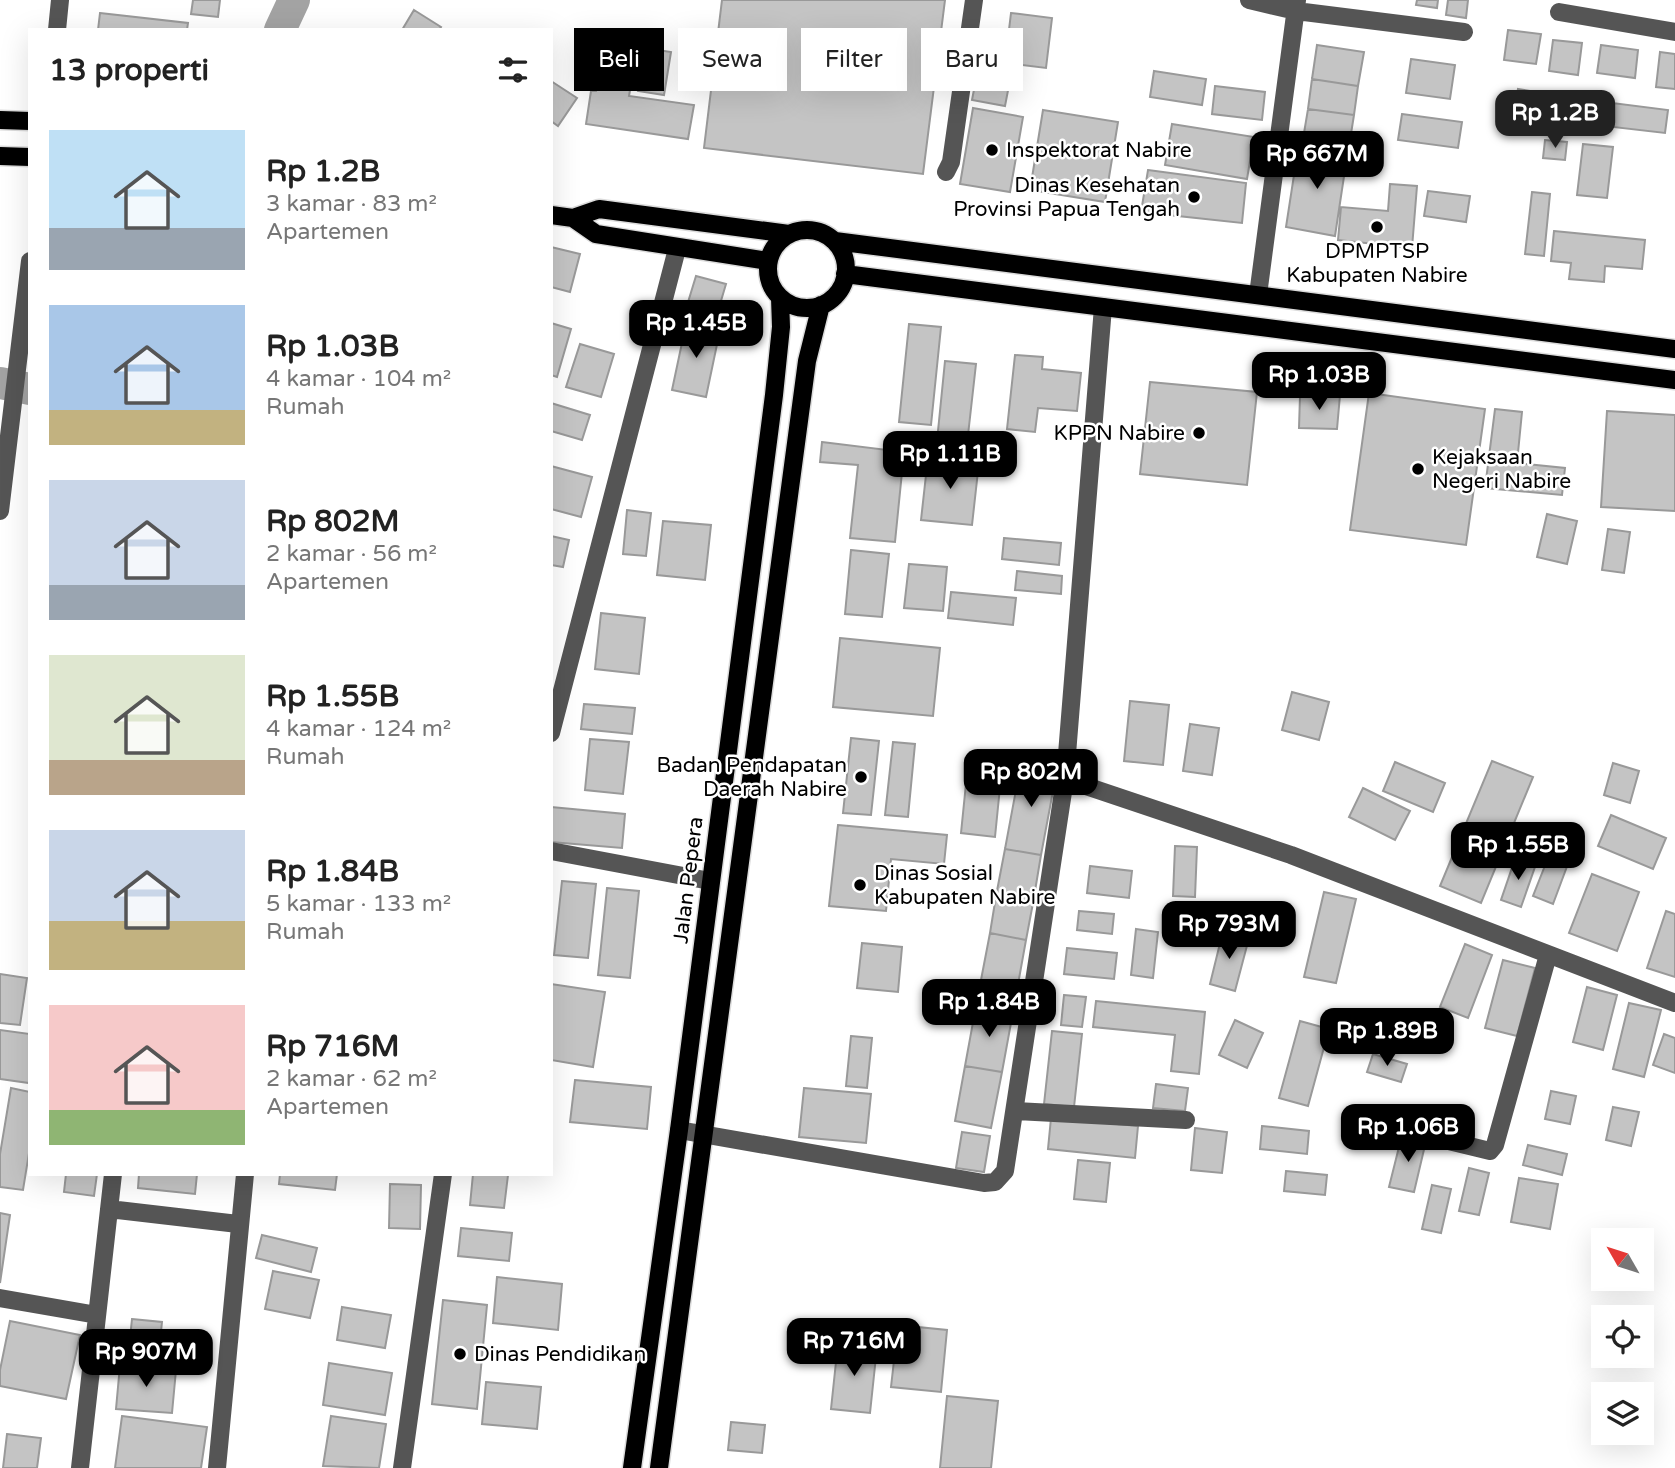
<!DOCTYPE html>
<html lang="id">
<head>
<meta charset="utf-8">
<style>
  :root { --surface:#fff; --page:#f6f6f6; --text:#222; --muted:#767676; --accent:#000 }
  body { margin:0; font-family:"Varela Round",sans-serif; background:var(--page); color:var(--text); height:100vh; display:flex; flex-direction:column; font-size:26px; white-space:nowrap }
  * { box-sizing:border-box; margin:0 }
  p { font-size:23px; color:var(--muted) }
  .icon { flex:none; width:38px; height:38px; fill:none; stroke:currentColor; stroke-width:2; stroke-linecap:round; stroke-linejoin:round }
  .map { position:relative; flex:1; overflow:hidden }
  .panel { position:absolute; left:28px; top:28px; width:525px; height:1148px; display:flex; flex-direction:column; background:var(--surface); border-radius:0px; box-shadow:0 7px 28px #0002 }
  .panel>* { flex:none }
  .top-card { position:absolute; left:574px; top:28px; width:665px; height:63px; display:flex; gap:14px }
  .needle { width:46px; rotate:309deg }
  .controls { position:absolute; left:1591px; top:1228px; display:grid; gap:14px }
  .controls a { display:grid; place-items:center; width:63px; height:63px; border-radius:0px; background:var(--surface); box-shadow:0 7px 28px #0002; font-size:35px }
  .price { position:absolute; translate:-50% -60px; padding:0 16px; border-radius:14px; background:var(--accent); color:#fff; font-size:23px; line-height:46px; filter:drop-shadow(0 2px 4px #0008) }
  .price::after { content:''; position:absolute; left:50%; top:42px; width:21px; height:16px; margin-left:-10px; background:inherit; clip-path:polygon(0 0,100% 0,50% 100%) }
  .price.current { background:#222; color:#fff }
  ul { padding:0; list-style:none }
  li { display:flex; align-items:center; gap:21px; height:175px; padding:0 21px }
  li span { display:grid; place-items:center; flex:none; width:196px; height:140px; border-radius:0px; color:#555 }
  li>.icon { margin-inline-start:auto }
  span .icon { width:84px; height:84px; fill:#fffc; stroke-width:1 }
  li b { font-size:30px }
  h2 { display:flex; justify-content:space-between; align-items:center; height:84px; padding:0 21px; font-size:30px }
  .chip { padding:0 24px; border-radius:0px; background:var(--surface); box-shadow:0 7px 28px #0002; font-size:24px; line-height:63px }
  .chip.current { background:var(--accent); color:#fff }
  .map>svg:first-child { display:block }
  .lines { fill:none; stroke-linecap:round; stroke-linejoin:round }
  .river { stroke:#a3a3a3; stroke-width:32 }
  .building { fill:#c4c4c4; stroke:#999; stroke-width:2 }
  .major-casing { stroke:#dbdbdb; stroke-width:21 }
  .minor { stroke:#555; stroke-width:18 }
  .major { stroke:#000; stroke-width:18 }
  .poi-dot { fill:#000; stroke:#fff; stroke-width:2.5 }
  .labels { text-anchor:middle; stroke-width:5; stroke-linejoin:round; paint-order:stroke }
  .poi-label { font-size:21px; fill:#000; stroke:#fff; text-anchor:start }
  .street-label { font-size:21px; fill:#000; stroke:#fff }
</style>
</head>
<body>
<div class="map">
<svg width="1675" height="1468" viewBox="0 0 1675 1468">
  <rect width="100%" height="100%" fill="#fff"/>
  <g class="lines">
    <path class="river" d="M280 30 294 0
      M0 383 30 389"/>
  </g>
  <path class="building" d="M193 0H220L218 17 191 14Z
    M722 0H945L923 174 704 148Z
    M1417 0H1438L1437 8 1416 5Z
    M1448 0H1468L1466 18 1446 15Z
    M414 10 441 27 439 30H402Z
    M100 13 188 23 187 30H98Z
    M1011 13 1052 18 1046 68 1005 63Z
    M1508 30 1541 34 1536 64 1504 60Z
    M1553 40 1582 43 1578 75 1549 71Z
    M1317 45 1364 52 1358 86 1312 79Z
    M1601 45 1638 50 1635 78 1597 73Z
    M645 48 671 52 664 95 638 91Z
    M1660 52 1675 54V89L1656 87Z
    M1411 59 1455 65 1450 99 1406 93Z
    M600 62 634 67 629 96 694 105 688 139 586 124 591 91H596Z
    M1154 71 1206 79 1202 105 1150 97Z
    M977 74 1010 80 1005 106 972 100Z
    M1312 79 1358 86 1354 115 1308 109Z
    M551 81 577 98 558 126 551 121Z
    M1215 86 1265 92 1262 120 1212 114Z
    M1518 89 1555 95 1550 130 1512 124Z
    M1565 97 1668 110 1665 133 1561 121Z
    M973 108 1023 117 1010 192 960 184Z
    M1308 109 1354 115 1349 146 1303 139Z
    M1043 110 1118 122 1105 202 1030 190Z
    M1402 114 1462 122 1458 148 1398 140Z
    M1172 124 1254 137 1247 179 1165 165Z
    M1545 140 1567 142 1565 160 1543 158Z
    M1583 144 1613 147 1607 198 1577 195Z
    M1298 149 1348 150 1335 236 1286 227Z
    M1148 170 1246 183 1242 223 1141 212Z
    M1390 184 1417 186 1412 248 1338 240 1341 207 1388 211Z
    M1428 191 1470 196 1466 222 1424 216Z
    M1532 192 1550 194 1544 256 1525 254Z
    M1554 231 1645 240 1642 269 1605 266 1604 282 1569 279 1571 263 1551 261Z
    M551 247 580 254 570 292 551 287Z
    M696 276 726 284 715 321 685 312Z
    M551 323 571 329 557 377 551 375Z
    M686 324 720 330 706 397 672 390Z
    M909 324 941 327 931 425 899 422Z
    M580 344 614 354 601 397 566 387Z
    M1015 355 1043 357 1042 369 1081 373 1077 411 1038 408 1035 432 1007 429Z
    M945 361 976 364 967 444 937 441Z
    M1150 382 1257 392 1247 485 1140 474Z
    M1369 393 1485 409 1466 545 1350 530Z
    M1340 395 1337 429 1299 428 1300 396Z
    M551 403 590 415 582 440 551 431Z
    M1495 409 1522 412 1517 463 1565 468 1562 495 1485 488Z
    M1607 411 1675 415V511L1601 507Z
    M822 442 904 452 895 542 850 538 858 465 820 462Z
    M928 457 979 462 972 525 921 520Z
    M551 466 592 477 581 517 551 509Z
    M627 510 651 513 646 556 623 554Z
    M1547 514 1577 521 1567 564 1537 557Z
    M663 521 711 525 705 580 657 575Z
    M1608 529 1630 532 1624 573 1602 570Z
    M551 536 569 540 563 567 551 565Z
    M1004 538 1061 543 1059 565 1002 559Z
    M851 550 889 554 882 617 845 614Z
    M909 564 947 567 943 611 904 608Z
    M1017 571 1062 576 1061 594 1015 590Z
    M951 592 1016 598 1013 625 948 618Z
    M601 613 645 618 639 674 595 669Z
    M840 638 940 648 933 716 833 707Z
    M1292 692 1329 702 1319 740 1282 730Z
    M1130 701 1169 705 1163 765 1124 761Z
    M584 704 635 708 632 734 581 729Z
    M1190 724 1219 728 1212 775 1183 771Z
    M851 738 879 741 871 815 843 813Z
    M590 739 629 742 623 794 585 790Z
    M893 742 915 744 908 817 885 815Z
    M969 754 1003 757 995 837 961 833Z
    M1492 761 1533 777 1481 903 1440 886Z
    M1395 762 1445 783 1433 812 1383 791Z
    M1021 763 1057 770 1041 855 1005 849Z
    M1613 763 1639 771 1630 803 1604 795Z
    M1363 788 1410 811 1395 840 1349 817Z
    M551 807 625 814 622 848 551 842Z
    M1611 815 1666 838 1653 869 1598 846Z
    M838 825 947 835 944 864 891 859 886 911 829 906Z
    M1175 846 1197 847 1195 897 1173 896Z
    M1005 849 1041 855 1033 903 996 896Z
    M1550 853 1569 861 1553 904 1533 896Z
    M1516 856 1536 864 1521 907 1501 900Z
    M1090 866 1132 871 1129 898 1087 893Z
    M1592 874 1639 892 1617 951 1569 933Z
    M562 881 596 884 588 958 554 955Z
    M607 888 639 891 630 978 598 975Z
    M1324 892 1356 899 1336 983 1304 977Z
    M996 896 1033 903 1026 940 990 933Z
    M1079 911 1114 914 1112 934 1077 930Z
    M1666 911 1675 914V977L1647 968Z
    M1136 929 1158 932 1153 978 1131 975Z
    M1223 931 1249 938 1235 991 1210 984Z
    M990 933 1026 940 1013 1012 976 1006Z
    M862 943 902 947 898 992 857 988Z
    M1465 944 1492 955 1468 1018 1440 1007Z
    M1067 948 1117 953 1114 979 1064 974Z
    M1503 960 1535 968 1517 1036 1485 1028Z
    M0 974 27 978 20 1025 0 1023Z
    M551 984 605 992 593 1067 551 1060Z
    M1587 987 1617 995 1603 1050 1573 1042Z
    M1064 995 1086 997 1082 1027 1061 1025Z
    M1096 1001 1205 1012 1199 1074 1171 1071 1175 1035 1093 1027Z
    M1629 1003 1661 1010 1644 1077 1613 1069Z
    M976 1006 1013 1012 1002 1072 965 1066Z
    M1235 1020 1263 1033 1247 1068 1219 1055Z
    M1300 1021 1329 1029 1308 1106 1279 1098Z
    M1367 1023 1413 1032 1410 1049 1364 1040Z
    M0 1030 30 1034 29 1083 0 1079Z
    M1052 1031 1082 1034 1074 1107 1044 1104Z
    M1664 1034 1675 1038V1073L1653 1065Z
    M851 1036 872 1038 867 1088 846 1086Z
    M1373 1054 1407 1064 1401 1082 1367 1072Z
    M965 1066 1002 1072 991 1128 955 1121Z
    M575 1080 651 1087 647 1129 570 1122Z
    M1156 1084 1188 1088 1185 1111 1153 1108Z
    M11 1088 30 1092V1147L23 1190 0 1187V1154Z
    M804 1088 871 1094 866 1143 799 1137Z
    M1551 1091 1576 1096 1570 1124 1545 1119Z
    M1613 1107 1639 1112 1631 1146 1606 1140Z
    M1051 1118 1138 1126 1135 1158 1048 1149Z
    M1262 1126 1309 1131 1307 1154 1260 1149Z
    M1195 1128 1227 1132 1222 1173 1191 1170Z
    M962 1132 990 1136 984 1172 956 1168Z
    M1402 1135 1426 1141 1414 1192 1389 1187Z
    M1528 1145 1567 1154 1562 1175 1523 1165Z
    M1078 1160 1110 1163 1106 1202 1074 1199Z
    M1469 1168 1489 1173 1479 1215 1459 1211Z
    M1286 1171 1327 1175 1325 1195 1284 1191Z
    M66 1174H97L94 1196 64 1192Z
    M139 1174H197L195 1194 138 1188Z
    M280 1174H337L335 1190 279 1184Z
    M473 1174 508 1175 504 1208 470 1205Z
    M1519 1178 1558 1184 1550 1229 1511 1222Z
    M390 1184 421 1185 420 1229 389 1228Z
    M1432 1185 1451 1189 1441 1233 1422 1229Z
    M0 1213 10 1215 0 1283Z
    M461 1228 512 1233 509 1261 458 1256Z
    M262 1235 317 1248 311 1272 256 1258Z
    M273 1271 319 1280 310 1318 265 1309Z
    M497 1277 562 1284 558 1330 493 1323Z
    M443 1300 487 1305 477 1409 432 1404Z
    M342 1307 391 1315 385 1348 337 1340Z
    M132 1319 162 1322 158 1360 128 1357Z
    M10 1321 80 1335 66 1399 0 1386V1370Z
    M898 1325 947 1330 941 1392 891 1387Z
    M838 1343 877 1347 870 1413 831 1409Z
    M329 1363 392 1373 385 1415 323 1405Z
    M120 1365 176 1370 172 1413 116 1409Z
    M486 1382 541 1387 537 1429 482 1424Z
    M947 1396 998 1401 991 1468H940Z
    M122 1416 207 1427 201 1468H115Z
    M331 1416 386 1424 379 1468 323 1466Z
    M731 1422 765 1425 762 1453 728 1450Z
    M7 1434 41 1438 37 1468H3Z"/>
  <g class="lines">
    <defs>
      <path id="major" d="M0 120 30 121
        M0 156 30 157
        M551 215 573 218 596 234 768 261
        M573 218 599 209 789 234
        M768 269a39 39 0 1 1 78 0a39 39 0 1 1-78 0Z
        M835 241 1675 349
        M845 274 1675 380
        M632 1468 679 1130 774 395 781 327 780 298
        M659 1468 807 361 821 305"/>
    </defs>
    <use href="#major" class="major-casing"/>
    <path class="minor" d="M1249 0 1296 11 1464 32
      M1559 12 1675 32
      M57 30 60 0
      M946 172 951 162 974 0
      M1258 295 1297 0
      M0 511 30 261
      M551 733 677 249
      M1065 779 1291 855 1675 1003
      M551 851 710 881
      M1015 1111 1186 1120
      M1395 1128 1490 1151 1495 1145 1548 955
      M679 1130 984 1183 995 1182 1005 1171 1065 779 1103 307
      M109 1209 238 1224
      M0 1298 97 1315
      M80 1468 113 1174
      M217 1468 245 1174
      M402 1468 443 1174"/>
    <use href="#major" class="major"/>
  </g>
  <g class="poi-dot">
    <circle cx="992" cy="150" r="7"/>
    <circle cx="1194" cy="197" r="7"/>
    <circle cx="1377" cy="227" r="7"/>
    <circle cx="1199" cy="433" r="7"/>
    <circle cx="1418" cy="469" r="7"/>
    <circle cx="861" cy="777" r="7"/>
    <circle cx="860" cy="885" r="7"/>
    <circle cx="460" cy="1354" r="7"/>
  </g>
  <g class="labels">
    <g class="poi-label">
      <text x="1006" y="157">Inspektorat Nabire</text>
      <text x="1180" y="192" text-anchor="end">Dinas Kesehatan<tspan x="1180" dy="24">Provinsi Papua Tengah</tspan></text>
      <text x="1377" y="258" text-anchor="middle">DPMPTSP<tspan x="1377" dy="24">Kabupaten Nabire</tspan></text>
      <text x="1185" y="440" text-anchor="end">KPPN Nabire</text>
      <text x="1432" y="464">Kejaksaan<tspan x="1432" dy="24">Negeri Nabire</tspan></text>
      <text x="847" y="772" text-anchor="end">Badan Pendapatan<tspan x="847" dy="24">Daerah Nabire</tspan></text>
      <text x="874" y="880">Dinas Sosial<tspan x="874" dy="24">Kabupaten Nabire</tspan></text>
      <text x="474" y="1361">Dinas Pendidikan</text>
    </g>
    <g class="street-label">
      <text transform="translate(688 880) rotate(-83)" y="7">Jalan Pepera</text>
    </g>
  </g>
</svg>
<div class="controls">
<a><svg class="needle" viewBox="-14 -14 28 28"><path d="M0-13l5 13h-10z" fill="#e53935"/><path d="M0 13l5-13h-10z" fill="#767676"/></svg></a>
<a><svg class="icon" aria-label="locate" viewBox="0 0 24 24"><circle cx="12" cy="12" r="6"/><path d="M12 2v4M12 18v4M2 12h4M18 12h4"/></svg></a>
<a><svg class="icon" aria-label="layers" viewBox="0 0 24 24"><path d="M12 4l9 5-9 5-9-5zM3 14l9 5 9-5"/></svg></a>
</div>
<b class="price current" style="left:1555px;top:150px">Rp 1.2B</b>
<b class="price" style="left:1317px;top:191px">Rp 667M</b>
<b class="price" style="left:696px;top:360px">Rp 1.45B</b>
<b class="price" style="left:1319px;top:412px">Rp 1.03B</b>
<b class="price" style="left:950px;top:491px">Rp 1.11B</b>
<b class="price" style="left:1031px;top:809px">Rp 802M</b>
<b class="price" style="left:1518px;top:882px">Rp 1.55B</b>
<b class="price" style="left:1229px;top:961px">Rp 793M</b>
<b class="price" style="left:989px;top:1039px">Rp 1.84B</b>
<b class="price" style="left:1387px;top:1068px">Rp 1.89B</b>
<b class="price" style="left:1408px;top:1164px">Rp 1.06B</b>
<b class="price" style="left:854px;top:1378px">Rp 716M</b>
<b class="price" style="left:146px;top:1389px">Rp 907M</b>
<div class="top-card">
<a class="chip current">Beli</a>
<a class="chip">Sewa</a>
<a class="chip">Filter</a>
<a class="chip">Baru</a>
</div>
<section class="panel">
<h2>13 properti<svg class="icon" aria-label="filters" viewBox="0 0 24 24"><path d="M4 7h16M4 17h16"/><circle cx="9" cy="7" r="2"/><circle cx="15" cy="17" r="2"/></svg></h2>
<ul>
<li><span style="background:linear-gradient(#bfe0f5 70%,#9aa5b1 0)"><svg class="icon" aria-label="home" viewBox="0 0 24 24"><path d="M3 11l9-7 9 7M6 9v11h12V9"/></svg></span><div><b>Rp 1.2B</b><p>3 kamar · 83 m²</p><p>Apartemen</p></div></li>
<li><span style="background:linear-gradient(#a9c7e8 75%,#c2b280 0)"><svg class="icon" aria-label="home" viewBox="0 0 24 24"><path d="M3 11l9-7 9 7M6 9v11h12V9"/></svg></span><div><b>Rp 1.03B</b><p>4 kamar · 104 m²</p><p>Rumah</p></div></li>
<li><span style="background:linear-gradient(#c9d6e8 75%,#9aa5b1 0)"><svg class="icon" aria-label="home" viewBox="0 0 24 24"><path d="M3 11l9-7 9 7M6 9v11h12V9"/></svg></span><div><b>Rp 802M</b><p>2 kamar · 56 m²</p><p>Apartemen</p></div></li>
<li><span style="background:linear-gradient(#dfe7d0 75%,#b9a48a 0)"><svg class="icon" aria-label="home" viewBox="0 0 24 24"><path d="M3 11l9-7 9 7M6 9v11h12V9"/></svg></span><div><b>Rp 1.55B</b><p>4 kamar · 124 m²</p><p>Rumah</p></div></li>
<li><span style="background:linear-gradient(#c9d6e8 65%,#c2b280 0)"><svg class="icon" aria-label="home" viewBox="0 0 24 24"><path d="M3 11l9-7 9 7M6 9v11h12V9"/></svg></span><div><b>Rp 1.84B</b><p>5 kamar · 133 m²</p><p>Rumah</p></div></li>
<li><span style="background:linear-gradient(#f6c9c9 75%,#8fb573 0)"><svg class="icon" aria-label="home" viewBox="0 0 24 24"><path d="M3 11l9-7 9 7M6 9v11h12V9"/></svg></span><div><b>Rp 716M</b><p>2 kamar · 62 m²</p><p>Apartemen</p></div></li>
</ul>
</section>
</div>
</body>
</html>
